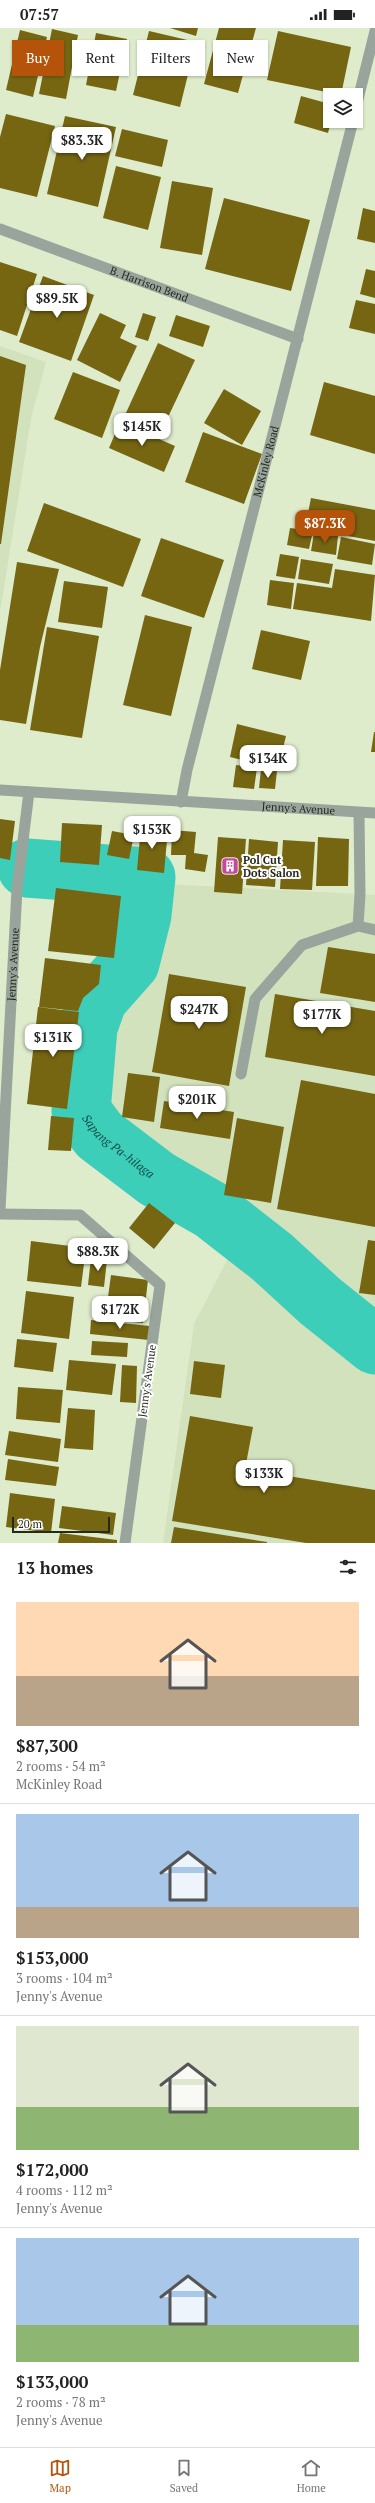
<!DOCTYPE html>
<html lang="en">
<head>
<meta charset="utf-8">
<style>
  :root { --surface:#fff; --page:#f6f6f6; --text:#222; --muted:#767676; --line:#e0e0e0; --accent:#b45309 }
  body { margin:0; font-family:"PT Serif",serif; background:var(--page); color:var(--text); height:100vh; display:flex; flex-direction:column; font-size:15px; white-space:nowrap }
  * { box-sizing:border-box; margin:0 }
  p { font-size:13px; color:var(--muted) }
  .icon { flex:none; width:22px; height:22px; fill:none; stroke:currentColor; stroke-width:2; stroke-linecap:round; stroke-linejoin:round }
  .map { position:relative; height:1515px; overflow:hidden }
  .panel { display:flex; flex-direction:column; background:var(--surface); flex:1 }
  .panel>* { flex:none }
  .hud { position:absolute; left:12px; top:12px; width:351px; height:36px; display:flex; gap:8px }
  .tools { position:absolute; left:323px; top:60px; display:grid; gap:8px }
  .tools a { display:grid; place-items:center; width:40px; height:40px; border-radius:0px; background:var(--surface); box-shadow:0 1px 3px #0004; font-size:20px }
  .scale { position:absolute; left:12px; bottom:10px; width:98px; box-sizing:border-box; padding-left:4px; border:2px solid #252a1e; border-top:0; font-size:11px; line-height:14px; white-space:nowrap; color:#252a1e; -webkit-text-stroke:3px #fff; paint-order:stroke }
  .price { position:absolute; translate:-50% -34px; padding:0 9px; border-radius:8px; background:#fff; color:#222; font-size:13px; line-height:26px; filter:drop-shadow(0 1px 2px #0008) }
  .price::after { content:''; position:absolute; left:50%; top:24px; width:12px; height:9px; margin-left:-6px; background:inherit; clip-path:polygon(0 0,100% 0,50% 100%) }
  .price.on { background:var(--accent); color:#fff }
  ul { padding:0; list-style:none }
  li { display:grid; align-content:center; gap:8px; height:212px; padding:0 16px }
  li+li { border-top:1px solid var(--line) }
  li span { display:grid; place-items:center; height:124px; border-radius:0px; color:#555 }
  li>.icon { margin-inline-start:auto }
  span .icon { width:72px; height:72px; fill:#fffc; stroke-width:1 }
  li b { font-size:17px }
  h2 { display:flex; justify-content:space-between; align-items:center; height:48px; padding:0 16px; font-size:17px }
  .chip { padding:0 14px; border-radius:0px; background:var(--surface); box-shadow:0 1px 3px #0004; font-size:14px; line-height:36px }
  .chip.on { background:var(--accent); color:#fff }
  .status { display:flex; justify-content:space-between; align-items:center; height:28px; padding:0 20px; background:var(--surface); direction:ltr }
  .status svg { height:11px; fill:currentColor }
  .dock { display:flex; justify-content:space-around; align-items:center; height:56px; border-top:1px solid var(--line); background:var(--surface); font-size:11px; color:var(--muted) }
  .dock a { display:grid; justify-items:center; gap:2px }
  .dock .on { color:var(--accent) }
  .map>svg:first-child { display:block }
  .built { fill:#d2e2bc }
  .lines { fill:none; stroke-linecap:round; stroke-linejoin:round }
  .river { stroke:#3dceba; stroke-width:59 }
  .building { fill:#766612 }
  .service { stroke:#99a59c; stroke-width:11 }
  .minor { stroke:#99a59c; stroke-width:11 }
  .tertiary { stroke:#99a59c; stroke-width:11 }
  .labels { text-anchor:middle; stroke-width:4; stroke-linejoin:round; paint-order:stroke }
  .street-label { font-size:11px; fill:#252a1e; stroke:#fff }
  .poi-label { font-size:11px; font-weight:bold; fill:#252a1e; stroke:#fff; text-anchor:start }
  .water-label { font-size:12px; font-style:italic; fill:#124f47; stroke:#fff }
</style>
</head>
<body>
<div class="status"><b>07:57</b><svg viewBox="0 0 49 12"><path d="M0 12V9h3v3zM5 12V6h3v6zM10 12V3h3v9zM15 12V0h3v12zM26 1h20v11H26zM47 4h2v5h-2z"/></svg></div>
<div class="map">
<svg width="375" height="1515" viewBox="0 0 375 1515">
  <rect width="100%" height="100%" fill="#dfeccc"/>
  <path class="built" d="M0 318 46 334 31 391 0 584Z
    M132 854 375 867V1515H163L194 1296 238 1211 96 1124 75 1092 80 986 125 934Z"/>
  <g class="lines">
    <path class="river" id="s1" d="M27 840 146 849 142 887 130 935 98 971 88 999 81 1083 99 1107 157 1151 213 1183 272 1229 320 1273 375 1317"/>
  </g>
  <path class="building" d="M170 0H198L196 8Z
    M219 0H256L238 65 204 56Z
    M52 1 78 7 66 71 39 66Z
    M20 2 47 9 33 69 6 62Z
    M149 3 196 14 180 79 133 67Z
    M278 3 351 19 341 67 267 52Z
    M96 5 127 11 116 63 86 57Z
    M301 68 330 76 331 93 328 105 294 95Z
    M6 86 55 98 37 169 0 160V109Z
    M65 88 116 99 98 179 47 166Z
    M122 101 168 112 162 139 115 128Z
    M116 138 161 149 148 202 103 190Z
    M172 153 213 160 202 227 160 220Z
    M224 170 310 192 291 263 205 241Z
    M363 180 375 183V215L357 211Z
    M0 234 37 246 17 308 0 302Z
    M366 241 375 243V270L360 266Z
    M43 248 94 267 71 333 19 314Z
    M356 272 375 276V306L349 300Z
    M100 285 126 297 120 310 137 318 120 354 77 332Z
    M143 285 156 289 148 313 135 309Z
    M176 287 210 298 203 319 169 308Z
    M158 315 195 332 161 404 125 387Z
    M0 328 26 337 1 516H0Z
    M73 344 120 362 102 410 54 391Z
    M324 354 375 368V426L310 407Z
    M224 361 261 383 242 417 204 395Z
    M120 394 175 418 164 444 109 420Z
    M203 404 262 426 244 476 185 454Z
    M311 470 375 482V513L305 500Z
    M44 475 141 511 123 559 27 523Z
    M290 500 313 503 309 521 287 517Z
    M314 505 338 508 336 527 311 523Z
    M341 509 375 516 372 537 337 531Z
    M161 510 224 532 204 590 141 568Z
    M280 526 299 529 295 551 276 548Z
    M301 531 333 536 329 556 298 551Z
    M17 534 59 541 40 619 26 696 0 692V642Z
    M335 541 375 547 371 593 293 581 297 555 332 560Z
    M270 552 294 555 291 581 267 577Z
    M64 553 108 559 102 600 58 594Z
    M145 587 192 599 171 688 123 677Z
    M47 599 99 608 82 710 30 702Z
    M261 602 310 613 301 652 252 641Z
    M237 696 286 708 278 741 230 729Z
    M374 704H375V724H371Z
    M236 737 257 740 254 761 233 759Z
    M261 741 277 743 275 761 259 760Z
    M0 791 15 793 10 832 0 830Z
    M62 795 102 797 99 837 60 834Z
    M141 798 168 801 164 845 137 842Z
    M172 802 196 804 194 825 208 827 205 844 185 841 186 827H171Z
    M112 803 134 807 129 831 107 827Z
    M218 809 246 811 242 866 214 864Z
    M318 809 349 811 348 858H316Z
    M249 811 278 814 275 859 246 857Z
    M283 812 315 814 312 862 280 861Z
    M56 860 121 868 114 930 48 923Z
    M328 919 375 926V974L320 965Z
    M45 930 101 937 99 956 83 970 78 983 39 979Z
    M169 946 246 959 229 1058 152 1044Z
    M275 966 375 983V1048L265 1029Z
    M38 979 79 984 67 1081 27 1076Z
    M128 1045 160 1049 154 1094 122 1089Z
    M301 1052 375 1066V1199L277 1181Z
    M164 1073 234 1084 230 1111 160 1100Z
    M51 1088 74 1090 71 1123 48 1122Z
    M237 1090 284 1099 271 1175 224 1167Z
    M149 1175 175 1195 154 1221 129 1200Z
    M368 1212 375 1213V1267L359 1265Z
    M31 1213 86 1220 81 1259 27 1253Z
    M91 1230 107 1232 104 1259 88 1257Z
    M111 1247 148 1252 143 1295 105 1291Z
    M26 1263 74 1269 69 1311 21 1305Z
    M91 1292 150 1298 149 1312 90 1306Z
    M17 1311 57 1315 53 1344 14 1339Z
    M92 1313 128 1315 127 1329 91 1327Z
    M69 1332 116 1336 112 1367 66 1362Z
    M194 1333 225 1337 221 1370 190 1366Z
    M122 1337 137 1338 136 1375 120 1374Z
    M18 1359 63 1362 60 1395 16 1391Z
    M68 1380 95 1382 93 1422 64 1420Z
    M190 1388 253 1399 245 1441 375 1462V1515H306L172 1493Z
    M9 1403 61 1411 58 1434 5 1427Z
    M8 1431 59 1439 56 1458 5 1452Z
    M10 1465 55 1471 51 1505 6 1499Z
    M62 1478 116 1485 113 1507 59 1500Z
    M174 1499 267 1514V1515H171Z
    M60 1505 117 1512V1515H58Z"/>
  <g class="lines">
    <path class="service" d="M358 898 360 867 359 786
      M241 1046 255 971 302 917 358 898 375 902"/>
    <g class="minor">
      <path d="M356 79 375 3"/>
      <path id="s2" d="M0 201 298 311"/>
      <path id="s3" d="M181 774 187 742 353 93"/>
      <path id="s4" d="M0 1182 17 861 29 764"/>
      <path d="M0 1186 80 1187 160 1257 125 1515"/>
    </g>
    <path class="tertiary" id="s5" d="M0 762 375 785"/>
  </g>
  <defs>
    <symbol id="building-square" viewBox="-11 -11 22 22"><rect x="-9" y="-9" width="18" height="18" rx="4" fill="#c44999" stroke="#fff"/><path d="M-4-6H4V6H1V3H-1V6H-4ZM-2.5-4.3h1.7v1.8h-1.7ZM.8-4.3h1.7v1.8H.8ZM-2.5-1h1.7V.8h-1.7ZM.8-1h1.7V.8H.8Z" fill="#fff"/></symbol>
  </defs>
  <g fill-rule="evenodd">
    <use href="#building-square" x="220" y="828" width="20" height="20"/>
  </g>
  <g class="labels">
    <g class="street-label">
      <text dy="4" stroke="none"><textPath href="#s2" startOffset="159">B. Harrison Bend</textPath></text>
      <text dy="4" stroke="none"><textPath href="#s3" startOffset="351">McKinley Road</textPath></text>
      <text dy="4" stroke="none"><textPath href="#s5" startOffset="299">Jenny's Avenue</textPath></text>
      <text dy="4" stroke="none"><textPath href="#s4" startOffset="246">Jenny's Avenue</textPath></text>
      <text transform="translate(147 1353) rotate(-82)" y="4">Jenny's Avenue</text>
    </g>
    <g class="poi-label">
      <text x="243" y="836">Pol Cut<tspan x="243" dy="13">Dots Salon</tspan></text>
    </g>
    <g class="water-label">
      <text dy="4" stroke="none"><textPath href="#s1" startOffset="421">Sapang Pa-hilaga</textPath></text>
    </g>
  </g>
</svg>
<div class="tools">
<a><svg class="icon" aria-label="layers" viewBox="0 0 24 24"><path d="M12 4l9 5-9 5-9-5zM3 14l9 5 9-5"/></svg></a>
</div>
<div class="scale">20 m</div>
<b class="price" style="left:82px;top:133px">$83.3K</b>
<b class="price" style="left:57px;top:291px">$89.5K</b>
<b class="price" style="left:142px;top:419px">$145K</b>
<b class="price on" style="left:325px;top:516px">$87.3K</b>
<b class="price" style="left:268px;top:751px">$134K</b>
<b class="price" style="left:152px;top:822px">$153K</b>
<b class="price" style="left:199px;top:1002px">$247K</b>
<b class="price" style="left:322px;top:1007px">$177K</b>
<b class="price" style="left:53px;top:1030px">$131K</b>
<b class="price" style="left:197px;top:1092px">$201K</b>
<b class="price" style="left:98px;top:1244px">$88.3K</b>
<b class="price" style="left:120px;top:1302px">$172K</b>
<b class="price" style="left:264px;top:1466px">$133K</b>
<div class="hud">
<a class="chip on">Buy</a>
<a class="chip">Rent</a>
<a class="chip">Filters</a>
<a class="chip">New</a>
</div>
</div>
<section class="panel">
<h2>13 homes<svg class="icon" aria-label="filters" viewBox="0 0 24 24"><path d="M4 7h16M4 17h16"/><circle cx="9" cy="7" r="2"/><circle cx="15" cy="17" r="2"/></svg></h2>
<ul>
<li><span style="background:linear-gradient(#ffd9b3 60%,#b9a48a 0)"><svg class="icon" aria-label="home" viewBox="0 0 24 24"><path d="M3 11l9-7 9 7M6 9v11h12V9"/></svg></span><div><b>$87,300</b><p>2 rooms · 54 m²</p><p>McKinley Road</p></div></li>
<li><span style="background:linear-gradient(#a9c7e8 75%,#b9a48a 0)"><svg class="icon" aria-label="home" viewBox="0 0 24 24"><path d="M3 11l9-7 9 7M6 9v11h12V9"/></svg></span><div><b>$153,000</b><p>3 rooms · 104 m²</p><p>Jenny's Avenue</p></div></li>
<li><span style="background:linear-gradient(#dfe7d0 65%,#8fb573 0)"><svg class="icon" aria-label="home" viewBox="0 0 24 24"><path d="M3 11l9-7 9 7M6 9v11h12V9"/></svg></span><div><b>$172,000</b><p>4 rooms · 112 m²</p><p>Jenny's Avenue</p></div></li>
<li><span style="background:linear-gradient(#a9c7e8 70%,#8fb573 0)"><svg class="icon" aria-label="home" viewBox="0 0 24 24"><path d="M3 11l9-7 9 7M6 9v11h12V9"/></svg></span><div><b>$133,000</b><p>2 rooms · 78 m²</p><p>Jenny's Avenue</p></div></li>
</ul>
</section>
<nav class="dock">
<a class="on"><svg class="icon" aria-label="map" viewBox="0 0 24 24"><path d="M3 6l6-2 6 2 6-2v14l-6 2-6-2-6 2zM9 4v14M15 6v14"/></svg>Map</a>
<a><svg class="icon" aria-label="saved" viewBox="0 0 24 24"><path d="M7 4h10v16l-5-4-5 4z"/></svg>Saved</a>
<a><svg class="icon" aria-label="home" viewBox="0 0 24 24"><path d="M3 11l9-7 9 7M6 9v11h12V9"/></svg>Home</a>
</nav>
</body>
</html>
